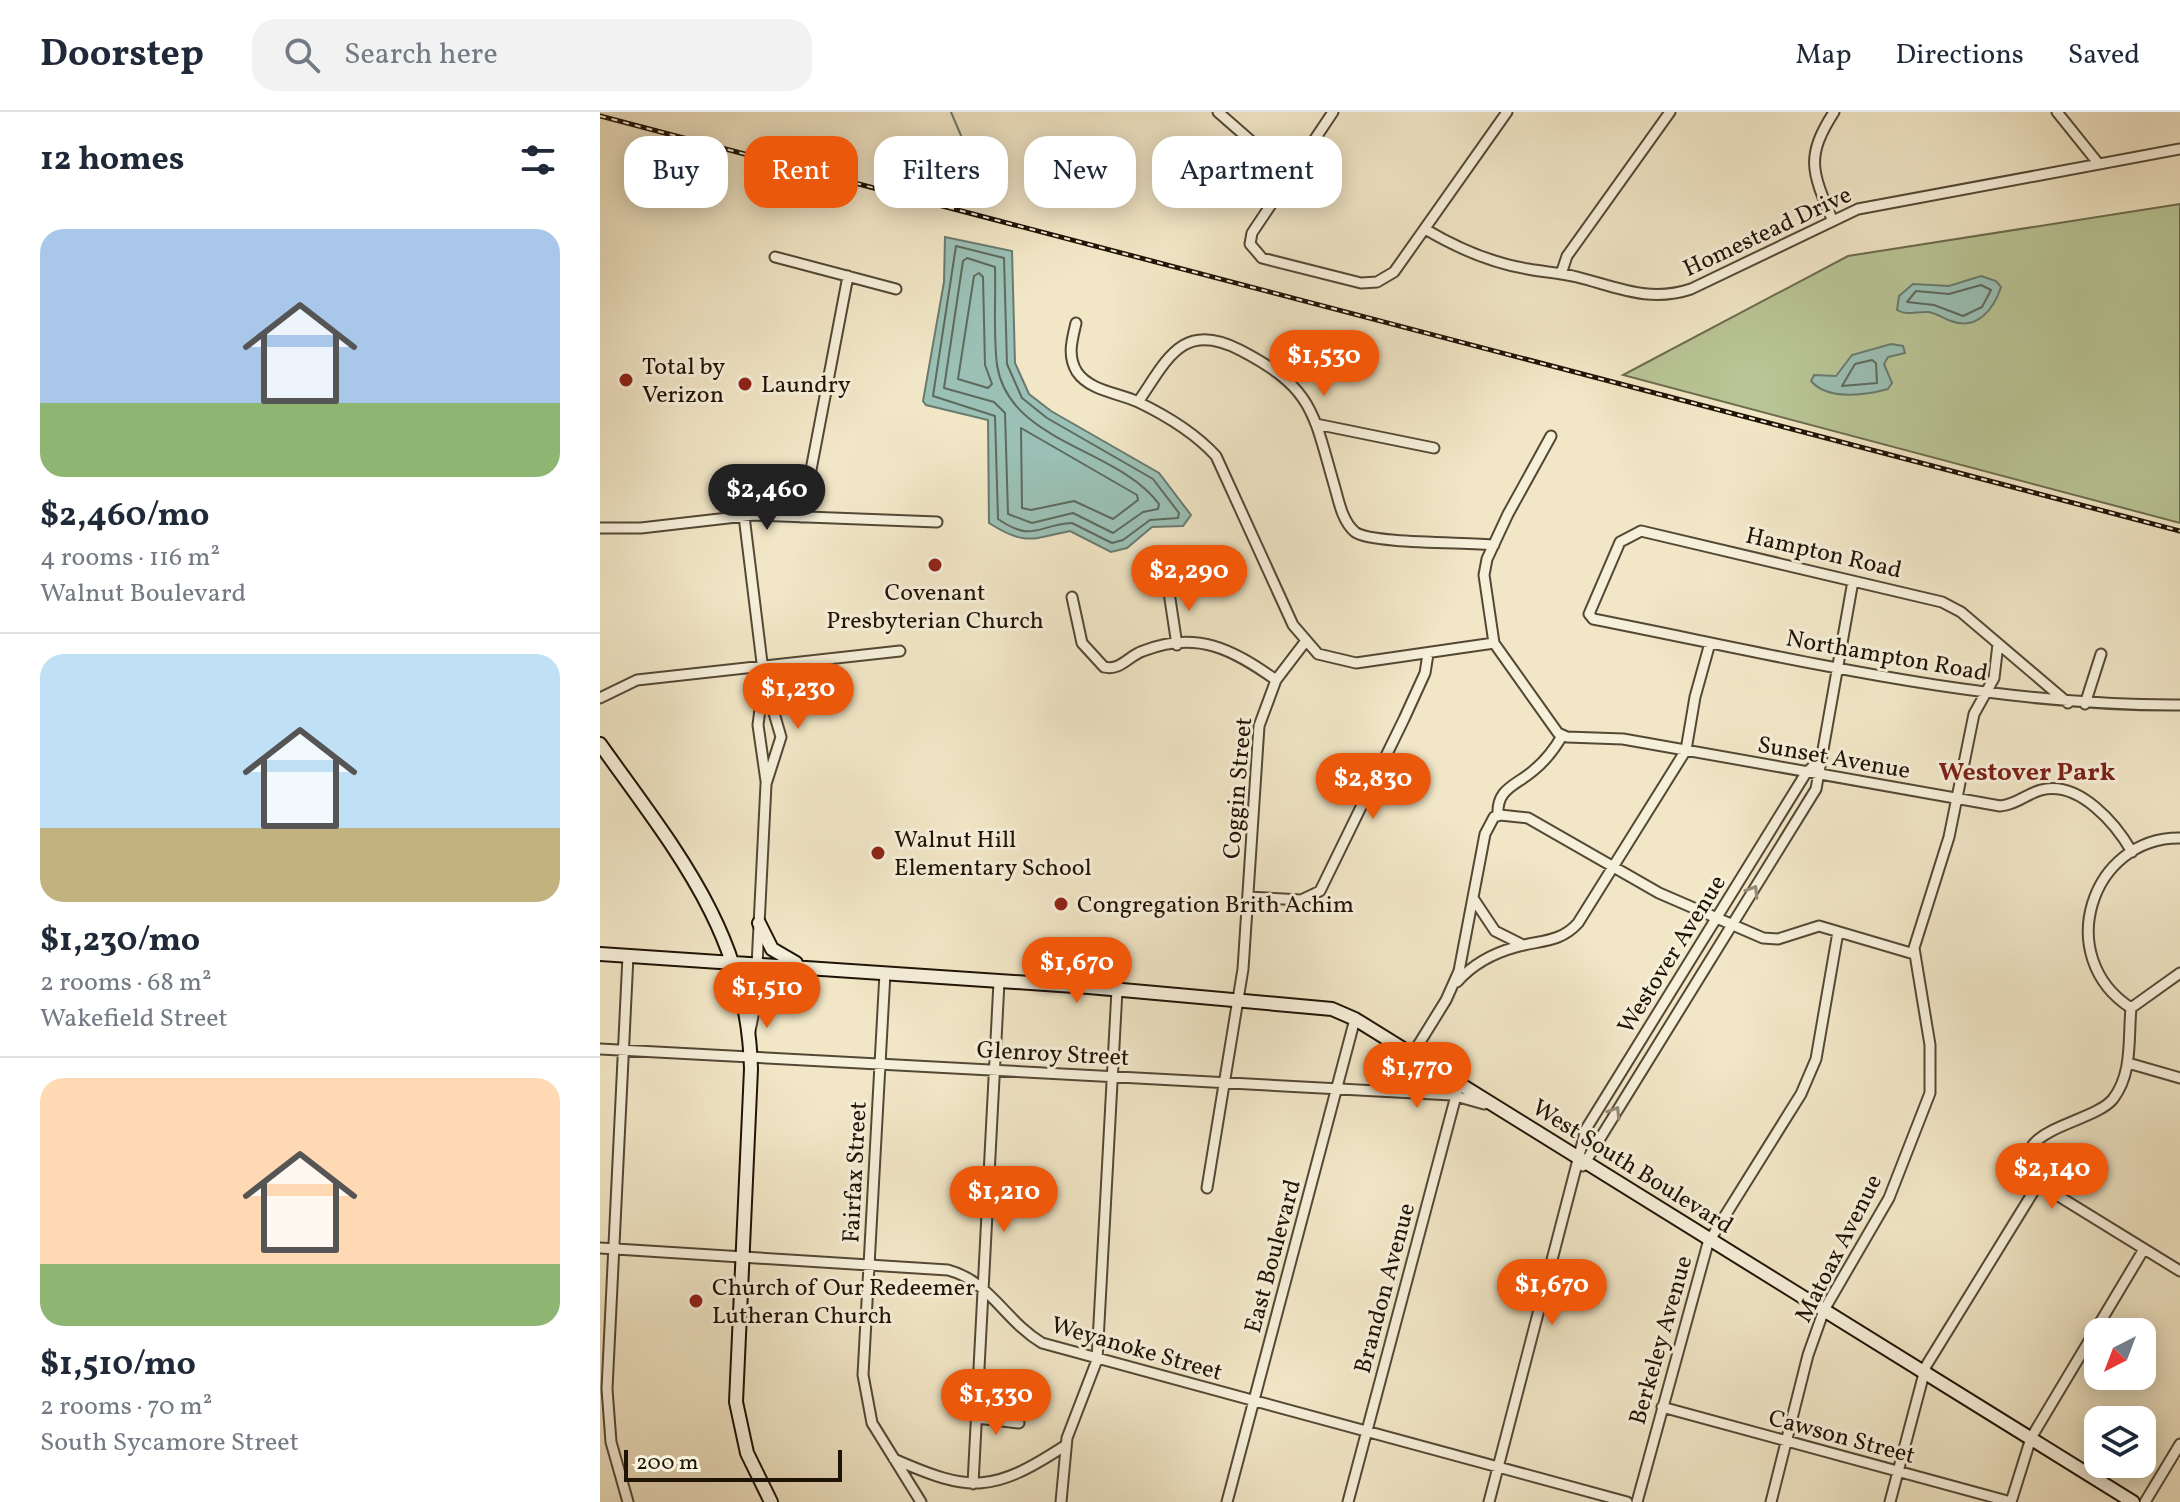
<!DOCTYPE html>
<html lang="en">
<head>
<meta charset="utf-8">
<style>
  :root { --surface:#fff; --page:#f2f2f3; --text:#1f2937; --muted:#747a83; --line:#e0e1e3; --accent:#ea580c }
  body { margin:0; font-family:Vollkorn,serif; background:var(--page); color:var(--text); height:100vh; display:flex; flex-direction:column; font-size:30px; white-space:nowrap }
  * { box-sizing:border-box; margin:0 }
  p { font-size:26px; color:var(--muted) }
  .icon { flex:none; width:44px; height:44px; fill:none; stroke:currentColor; stroke-width:2; stroke-linecap:round; stroke-linejoin:round }
  .map { position:relative; flex:1; overflow:hidden }
  .side { display:flex; flex-direction:column; background:var(--surface); width:600px }
  .side>* { flex:none }
  .hud { position:absolute; left:24px; top:24px; width:760px; height:72px; display:flex; gap:16px }
  .needle { width:52px; rotate:222deg }
  .tools { position:absolute; left:1484px; top:1206px; display:grid; gap:16px }
  .tools a { display:grid; place-items:center; width:72px; height:72px; border-radius:16px; background:var(--surface); box-shadow:0 4px 20px #0003; font-size:40px }
  .scale { position:absolute; left:24px; bottom:20px; width:218px; box-sizing:border-box; padding-left:8px; border:4px solid #1f1305; border-top:0; font-size:22px; line-height:28px; white-space:nowrap; color:#1f1305; -webkit-text-stroke:6px #f6efda; paint-order:stroke }
  .price { position:absolute; translate:-50% -68px; padding:0 18px; border-radius:28px; background:var(--accent); color:#fff; font-size:26px; line-height:52px; filter:drop-shadow(0 2px 4px #0008) }
  .price::after { content:''; position:absolute; left:50%; top:48px; width:24px; height:18px; margin-left:-12px; background:inherit; clip-path:polygon(0 0,100% 0,50% 100%) }
  .price.on { background:#222; color:#fff }
  ul { padding:0; list-style:none }
  li { display:grid; align-content:center; gap:16px; height:424px; padding:0 40px }
  li+li { border-top:2px solid var(--line) }
  li span { display:grid; place-items:center; height:248px; border-radius:24px; color:#555 }
  li>.icon { margin-inline-start:auto }
  span .icon { width:144px; height:144px; fill:#fffc; stroke-width:1 }
  li b { font-size:34px }
  h2 { display:flex; justify-content:space-between; align-items:center; height:96px; padding:0 40px; font-size:34px }
  .pill { padding:0 28px; border-radius:24px; background:var(--surface); box-shadow:0 4px 20px #0003; font-size:28px; line-height:72px }
  .pill.on { background:var(--accent); color:#fff }
  header { display:flex; align-items:center; gap:48px; box-sizing:border-box; height:112px; padding:0 40px; background:var(--surface); border-bottom:2px solid var(--line) }
  header strong { font-size:38px }
  nav { display:flex; gap:44px; margin-inline-start:auto; font-size:28px }
  .search { width:560px; height:72px; background:var(--page); display:flex; align-items:center; gap:20px; box-sizing:border-box; padding:0 28px; border-radius:24px; color:var(--muted); font-size:30px }
  main { display:flex; flex:1; min-height:0 }
  .map>svg:first-child { display:block }
  .green { fill:#b9c596; stroke:#6c6c4e; stroke-width:2 }
  .water { fill:#9bc0b5; stroke:#697b6f; stroke-width:2 }
  .lines { fill:none; stroke-linecap:round; stroke-linejoin:round }
  .shore { stroke:#5d6a5d; stroke-width:2 }
  .stream { stroke:#697b6f; stroke-width:2 }
  .street-casing { stroke:#544835; stroke-width:13 }
  .secondary-casing { stroke:#1f1305; stroke-width:16 }
  .street { stroke:#f6efda; stroke-width:9 }
  .secondary { stroke:#f6efda; stroke-width:12 }
  .rail-casing { stroke:#1f1305; stroke-width:5 }
  .rail { stroke:#f6efda; stroke-width:2; stroke-dasharray:6; stroke-linecap:butt }
  .oneway { stroke:#958c7a }
  .poi-dot { fill:#8f2418; stroke:#f6efda; stroke-width:3 }
  .labels { text-anchor:middle; stroke-width:6; stroke-linejoin:round; paint-order:stroke }
  .street-label { font-size:24px; fill:#1f1305; stroke:#f6efda }
  .poi-label { font-size:24px; fill:#1f1305; stroke:#f6efda; text-anchor:start }
  .neighbourhood-label { font-size:26px; font-weight:bold; fill:#7a1f14; stroke:#f6efda }
</style>
</head>
<body>
<header>
<strong>Doorstep</strong>
<div class="search"><svg class="icon" aria-label="search" viewBox="0 0 24 24"><circle cx="10" cy="10" r="6"/><path d="M15 15l6 6"/></svg>Search here</div>
<nav><a>Map</a><a>Directions</a><a>Saved</a></nav>
</header>
<main>
<section class="side">
<h2>12 homes<svg class="icon" aria-label="filters" viewBox="0 0 24 24"><path d="M4 7h16M4 17h16"/><circle cx="9" cy="7" r="2"/><circle cx="15" cy="17" r="2"/></svg></h2>
<ul>
<li><span style="background:linear-gradient(#a9c7e8 70%,#8fb573 0)"><svg class="icon" aria-label="home" viewBox="0 0 24 24"><path d="M3 11l9-7 9 7M6 9v11h12V9"/></svg></span><div><b>$2,460/mo</b><p>4 rooms · 116 m²</p><p>Walnut Boulevard</p></div></li>
<li><span style="background:linear-gradient(#bfe0f5 70%,#c2b280 0)"><svg class="icon" aria-label="home" viewBox="0 0 24 24"><path d="M3 11l9-7 9 7M6 9v11h12V9"/></svg></span><div><b>$1,230/mo</b><p>2 rooms · 68 m²</p><p>Wakefield Street</p></div></li>
<li><span style="background:linear-gradient(#ffd9b3 75%,#8fb573 0)"><svg class="icon" aria-label="home" viewBox="0 0 24 24"><path d="M3 11l9-7 9 7M6 9v11h12V9"/></svg></span><div><b>$1,510/mo</b><p>2 rooms · 70 m²</p><p>South Sycamore Street</p></div></li>
</ul>
</section>
<div class="map">
<svg width="1580" height="1390" viewBox="0 0 1580 1390">
  <rect width="100%" height="100%" fill="#f1e6c6"/>
  <filter id="stains"><feTurbulence type="fractalNoise" baseFrequency=".0025" numOctaves="4"/><feColorMatrix values="0 0 0 0 .2 0 0 0 0 .09 0 0 0 0 .02 0 0 0 .5 -.17"/></filter>
  <radialGradient id="worn" r=".72"><stop offset=".6" stop-color="#630" stop-opacity="0"/><stop offset="1" stop-color="#630" stop-opacity=".3"/></radialGradient>
  <path class="green" d="M1580 92V411L1023 263 1248 144Z"/>
  <path class="water" d="M345 125 412 139 415 251 429 282 451 299 559 361 591 403 583 414 552 415 527 436 511 440 470 419C432 427 425 434 389 411L388 308 326 293 323 289 344 170Z
    M1381 164 1396 169 1401 175C1394 197 1377 219 1351 209 1343 206 1336 201 1328 200 1317 199 1307 204 1297 198L1299 184 1313 172 1349 174Z
    M1291 232 1303 234 1305 241 1288 245 1284 252 1292 271 1288 277C1266 283 1228 289 1211 269L1214 263 1236 264 1252 243Z"/>
  <g class="lines">
    <path class="shore" d="M356 134 404 146 407 252 422 286 447 306 553 367 579 401 578 406 550 408 523 428 512 431 472 411C437 413 433 431 398 407L395 304 333 284Z
      M367 146 395 155C396 187 393 221 397 253 409 331 518 336 559 392L558 397 543 400 513 421 473 401 432 411 408 402 405 301 394 290 344 276 363 149Z
      M379 161 383 165 385 253 392 272 388 276 358 267 374 164Z
      M1381 173 1391 178 1382 195 1363 204 1334 193 1307 190 1316 179 1349 182Z
      M1272 248 1276 251 1277 271 1242 274 1255 252Z
      M421 316 537 383 538 388 513 407 474 389 431 398 422 396Z"/>
    <path class="stream" d="M351 0 365 33 364 78"/>
    <defs>
      <path id="street" d="M618 0 691 64
        M733 0 652 121 650 132 662 146 761 171 777 170 794 160 907 0
        M1457 0 1498 51
        M1232 107C1212 60 1205 45 1234 0
        M825 117C857 136 891 151 928 157 944 160 961 161 977 165 1017 175 1049 191 1091 177L1258 97 1580 37
        M175 145 296 177
        M961 162 967 144 1070 0
        M476 211C472 228 467 244 477 260 490 279 519 281 538 290 565 303 596 322 616 344L693 513 718 542 756 551 894 531
        M538 290C567 248 582 208 640 238 715 277 713 301 735 376 739 391 743 410 755 420 771 432 867 430 894 433
        M716 312 834 336
        M951 324 908 402 887 447 884 463 894 531 958 621 967 625 1023 627 1400 694C1416 693 1426 682 1441 678 1479 668 1516 712 1532 740
        M144 404 164 567 181 625 166 672 155 894 150 919
        M202 405 248 164
        M0 416H41L154 403 337 410
        M568 474 577 533
        M472 485 482 531 504 555C521 559 528 544 543 539 597 518 632 537 676 568
        M163 573 158 613 166 669
        M0 586 37 568 300 539
        M1468 591 1361 500 1342 490 1041 419 1020 430 989 502 993 507C1187 545 1380 594 1580 593
        M1485 592 1501 542
        M898 704C896 676 916 674 934 658 945 649 955 636 962 624
        M1580 726C1491 725 1452 845 1531 896 1528 927 1533 961 1513 987 1490 1015 1387 1018 1447 1077L1580 1159
        M648 785 701 788 720 779 804 607 825 561 828 542
        M873 786 895 819 923 833
        M28 844 7 1277 11 1330 28 1390
        M285 861 263 1263 272 1311 321 1390
        M857 870C872 853 894 841 916 835 940 828 960 831 978 811L1086 638 1095 585 1110 531
        M1531 896 1580 861
        M0 937 852 983 884 992
        M812 943 846 888 859 859 885 722 894 705 900 703 928 706 1059 781 1163 826 1178 827 1219 814 1314 842
        M1528 951 1580 966
        M983 1054 1216 677 1253 469
        M607 1076 643 857 659 614 676 568 705 530
        M0 1136 348 1158C390 1169 405 1209 442 1231L1027 1390
        M1062 1295 1411 1390
        M377 1306 419 1311
        M294 1347C371 1381 393 1381 466 1333
        M373 1372 399 870
        M461 1390 467 1326 497 1248 517 878
        M627 1390 755 907
        M748 1390 857 980
        M889 1390 986 1017 1206 661 1220 648
        M1037 1390 1108 1131 1201 982 1216 947 1238 820
        M1171 1390 1208 1243 1224 1198 1289 1086 1330 981V933L1314 836 1349 725 1374 602 1394 566 1398 532
        M1290 1390 1326 1254 1440 1069
        M1411 1390 1431 1326 1544 1137
        M1545 1390 1580 1332"/>
      <path id="secondary" d="M0 632C74 736 148 822 151 957L136 1290 147 1341 171 1390
        M159 811 172 837 196 851
        M0 842 489 875 732 897 755 907 1533 1390"/>
    </defs>
    <use href="#street" class="street-casing"/>
    <use href="#secondary" class="secondary-casing"/>
    <use href="#street" class="street"/>
    <use href="#secondary" class="secondary"/>
    <defs>
      <path id="rail" d="M0 4 1580 419"/>
    </defs>
    <use href="#rail" class="rail-casing"/>
    <use href="#rail" class="rail"/>
  </g>
  <defs><path id="oneway-chevron" d="M-2-3.5L2.5 0L-2 3.5" fill="none" stroke-width="1.6" stroke-linecap="round" stroke-linejoin="round" transform="scale(2)"/></defs>
  <g class="oneway">
    <use href="#oneway-chevron" transform="translate(1153 779) rotate(-58)"/>
    <use href="#oneway-chevron" transform="translate(1015 1000) rotate(-58)"/>
  </g>
  <g class="poi-dot">
    <circle cx="26" cy="268" r="8"/>
    <circle cx="145" cy="272" r="8"/>
    <circle cx="335" cy="453" r="8"/>
    <circle cx="278" cy="741" r="8"/>
    <circle cx="461" cy="792" r="8"/>
    <circle cx="96" cy="1189" r="8"/>
  </g>
  <g class="labels">
    <g class="street-label">
      <text transform="translate(1167 119) rotate(-25)" y="8">Homestead Drive</text>
      <text transform="translate(1224 440) rotate(13)" y="8">Hampton Road</text>
      <text transform="translate(1287 543) rotate(10)" y="8">Northampton Road</text>
      <text transform="translate(1234 645) rotate(10)" y="8">Sunset Avenue</text>
      <text transform="translate(637 676) rotate(-85)" y="8">Coggin Street</text>
      <text transform="translate(1071 842) rotate(-58)" y="8">Westover Avenue</text>
      <text transform="translate(453 941) rotate(3)" y="8">Glenroy Street</text>
      <text transform="translate(1033 1054) rotate(32)" y="8">West South Boulevard</text>
      <text transform="translate(254 1060) rotate(-87)" y="8">Fairfax Street</text>
      <text transform="translate(1238 1136) rotate(-63)" y="8">Matoax Avenue</text>
      <text transform="translate(672 1144) rotate(-75)" y="8">East Boulevard</text>
      <text transform="translate(784 1176) rotate(-75)" y="8">Brandon Avenue</text>
      <text transform="translate(1060 1228) rotate(-74)" y="8">Berkeley Avenue</text>
      <text transform="translate(537 1236) rotate(16)" y="8">Weyanoke Street</text>
      <text transform="translate(1242 1324) rotate(15)" y="8">Cawson Street</text>
    </g>
    <g class="poi-label">
      <text x="42" y="262">Total by<tspan x="42" dy="28">Verizon</tspan></text>
      <text x="161" y="280">Laundry</text>
      <text x="335" y="488" text-anchor="middle">Covenant<tspan x="335" dy="28">Presbyterian Church</tspan></text>
      <text x="294" y="735">Walnut Hill<tspan x="294" dy="28">Elementary School</tspan></text>
      <text x="477" y="800">Congregation Brith Achim</text>
      <text x="112" y="1183">Church of Our Redeemer<tspan x="112" dy="28">Lutheran Church</tspan></text>
    </g>
    <g class="neighbourhood-label">
      <text x="1427" y="668">Westover Park</text>
    </g>
  </g>
  <rect width="100%" height="100%" filter="url(#stains)"/>
  <rect width="100%" height="100%" fill="url(#worn)"/>
</svg>
<div class="tools">
<a><svg class="needle" viewBox="-14 -14 28 28"><path d="M0-13l5 13h-10z" fill="#e53935"/><path d="M0 13l5-13h-10z" fill="#747a83"/></svg></a>
<a><svg class="icon" aria-label="layers" viewBox="0 0 24 24"><path d="M12 4l9 5-9 5-9-5zM3 14l9 5 9-5"/></svg></a>
</div>
<div class="scale">200 m</div>
<b class="price" style="left:724px;top:286px">$1,530</b>
<b class="price on" style="left:167px;top:420px">$2,460</b>
<b class="price" style="left:589px;top:501px">$2,290</b>
<b class="price" style="left:198px;top:619px">$1,230</b>
<b class="price" style="left:773px;top:709px">$2,830</b>
<b class="price" style="left:477px;top:893px">$1,670</b>
<b class="price" style="left:167px;top:918px">$1,510</b>
<b class="price" style="left:817px;top:998px">$1,770</b>
<b class="price" style="left:1452px;top:1099px">$2,140</b>
<b class="price" style="left:404px;top:1122px">$1,210</b>
<b class="price" style="left:952px;top:1215px">$1,670</b>
<b class="price" style="left:396px;top:1325px">$1,330</b>
<div class="hud">
<a class="pill">Buy</a>
<a class="pill on">Rent</a>
<a class="pill">Filters</a>
<a class="pill">New</a>
<a class="pill">Apartment</a>
</div>
</div>
</main>
</body>
</html>
